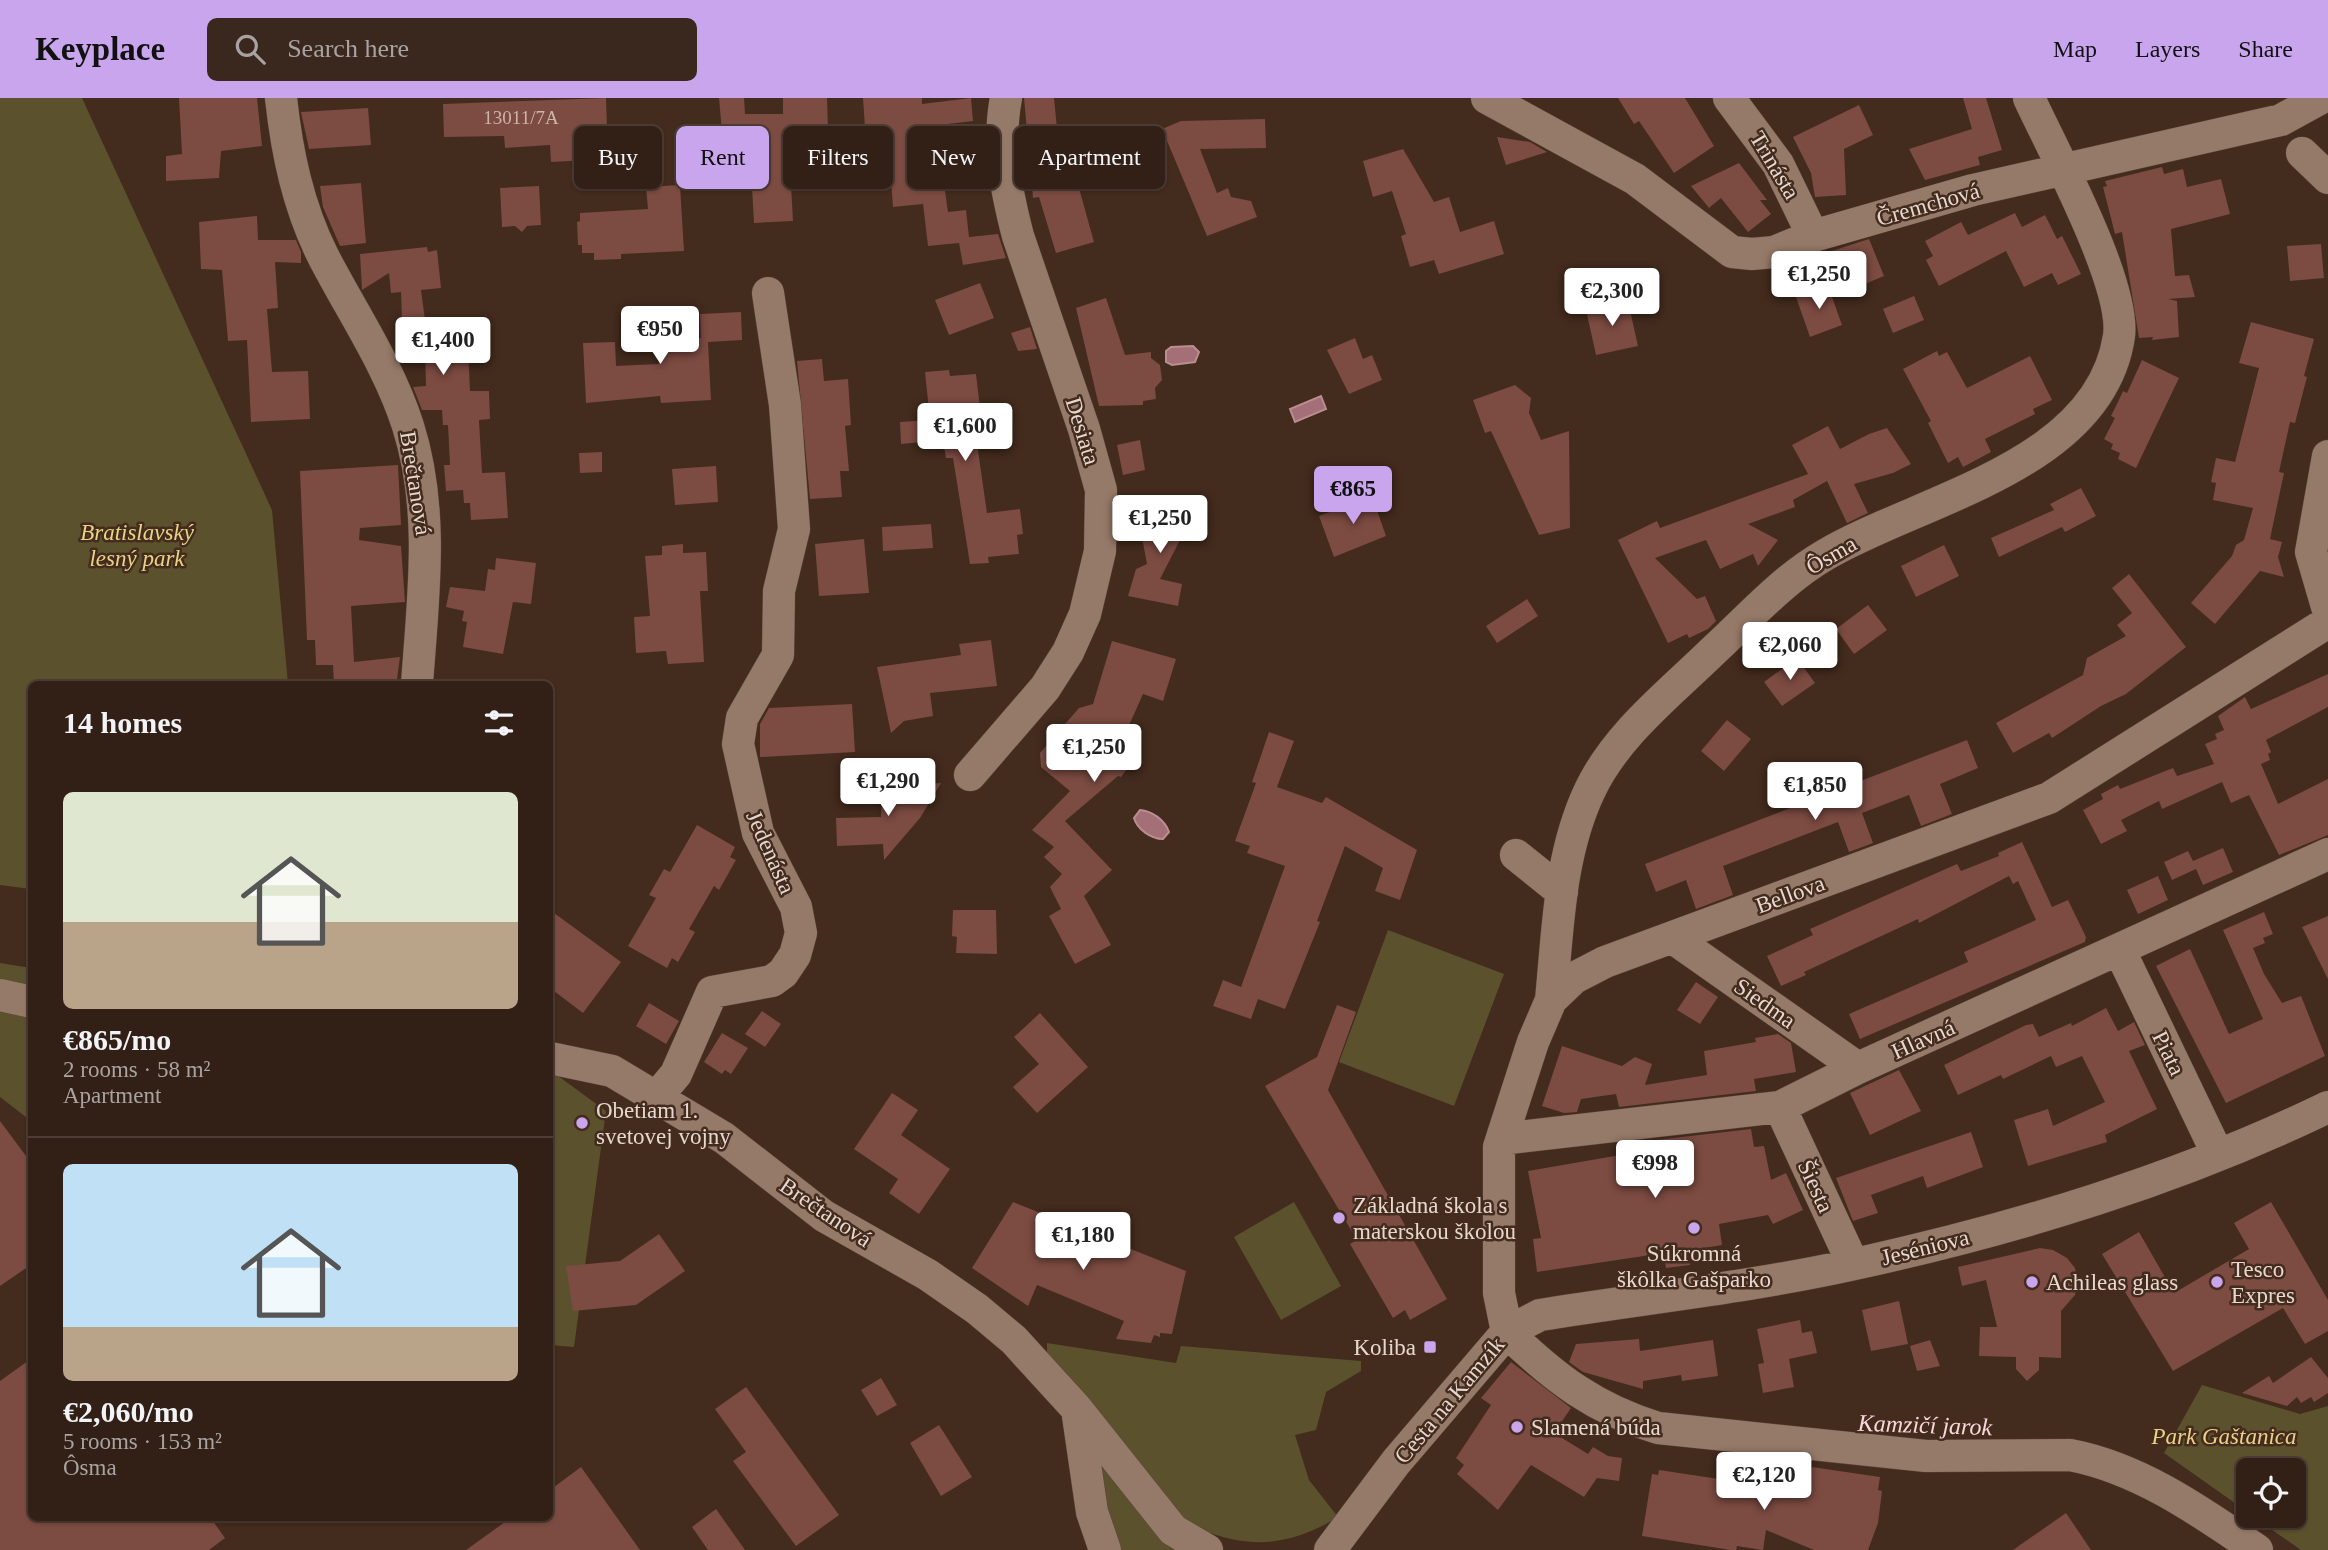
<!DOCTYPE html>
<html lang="en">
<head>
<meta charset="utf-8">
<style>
  :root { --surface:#322016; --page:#3a281f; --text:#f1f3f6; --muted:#a8a3a1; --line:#4d3e35; --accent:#c9a5ee }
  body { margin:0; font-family:"Times New Roman",serif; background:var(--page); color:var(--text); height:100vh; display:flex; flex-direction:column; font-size:26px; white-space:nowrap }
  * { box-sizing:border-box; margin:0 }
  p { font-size:23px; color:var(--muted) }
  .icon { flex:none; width:38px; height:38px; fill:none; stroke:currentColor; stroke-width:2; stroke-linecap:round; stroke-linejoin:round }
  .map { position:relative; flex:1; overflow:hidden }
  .sheet { position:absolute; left:28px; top:583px; width:525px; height:840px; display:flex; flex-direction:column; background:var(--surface); border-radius:10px; box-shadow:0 2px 5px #0004,0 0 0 2px var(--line) }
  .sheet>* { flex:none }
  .banner { position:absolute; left:574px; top:28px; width:665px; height:63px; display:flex; gap:14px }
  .controls { position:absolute; left:2236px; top:1360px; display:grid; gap:14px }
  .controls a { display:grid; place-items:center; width:70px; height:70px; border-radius:10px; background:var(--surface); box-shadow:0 2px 5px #0004,0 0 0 2px var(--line); font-size:35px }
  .price { position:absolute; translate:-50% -60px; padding:0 16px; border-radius:7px; background:#fff; color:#222; font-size:23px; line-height:46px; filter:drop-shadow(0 2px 4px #0008) }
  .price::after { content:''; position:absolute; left:50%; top:42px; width:21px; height:16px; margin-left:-10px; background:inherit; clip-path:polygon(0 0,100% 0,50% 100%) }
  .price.active { background:var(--accent); color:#111 }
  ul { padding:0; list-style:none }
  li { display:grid; align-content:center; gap:14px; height:371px; padding:0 35px }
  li+li { border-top:2px solid var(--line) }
  li span { display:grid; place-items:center; height:217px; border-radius:10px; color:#555 }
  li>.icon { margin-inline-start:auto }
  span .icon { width:126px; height:126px; fill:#fffc; stroke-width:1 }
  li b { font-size:30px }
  h2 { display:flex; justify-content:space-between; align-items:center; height:84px; padding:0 35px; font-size:30px }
  .chip { padding:0 24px; border-radius:10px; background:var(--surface); box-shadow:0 2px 5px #0004,0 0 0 2px var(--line); font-size:24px; line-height:63px }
  .chip.active { background:var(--accent); color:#111 }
  header { display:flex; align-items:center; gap:42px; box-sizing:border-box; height:98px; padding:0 35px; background:var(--accent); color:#111 }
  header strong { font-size:33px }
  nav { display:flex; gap:38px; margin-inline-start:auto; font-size:24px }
  .search { width:490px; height:63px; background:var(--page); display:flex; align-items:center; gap:18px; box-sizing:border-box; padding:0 24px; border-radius:10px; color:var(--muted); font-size:26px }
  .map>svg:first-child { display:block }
  .green { fill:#5b512d }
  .water { fill:#a56f77; stroke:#b98e91; stroke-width:2 }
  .building { fill:#7c4b42 }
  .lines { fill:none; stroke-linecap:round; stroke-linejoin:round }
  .minor-casing { stroke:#5a463a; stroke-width:33 }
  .minor { stroke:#967a69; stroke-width:32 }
  .poi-dot { fill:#c9a5ee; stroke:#432b1d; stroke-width:2.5 }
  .labels { text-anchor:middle; stroke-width:5; stroke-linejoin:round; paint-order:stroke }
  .number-label { font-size:19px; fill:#ccb4ab }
  .street-label { font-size:23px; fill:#e7d7ce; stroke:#432b1d }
  .park-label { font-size:23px; font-style:italic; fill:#e8d386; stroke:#432b1d }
  .poi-label { font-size:23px; fill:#e7d7ce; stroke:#432b1d; text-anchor:start }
  .water-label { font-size:24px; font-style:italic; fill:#fad6db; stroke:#432b1d }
</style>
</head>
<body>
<header>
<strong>Keyplace</strong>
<div class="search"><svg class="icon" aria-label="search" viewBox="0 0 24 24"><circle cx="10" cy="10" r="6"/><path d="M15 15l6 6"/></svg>Search here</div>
<nav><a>Map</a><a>Layers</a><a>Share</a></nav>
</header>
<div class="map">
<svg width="2328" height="1452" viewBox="0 0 2328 1452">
  <rect width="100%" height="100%" fill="#432b1d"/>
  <path class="green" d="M0 0H82L272 412 288 586H32L31 791 0 787Z
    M1388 832 1504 876 1454 1008 1339 964Z
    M0 865 31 870V1023L0 999Z
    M550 972 606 1013 574 1249 550 1247Z
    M1294 1104 1341 1188 1281 1222 1234 1139Z
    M1047 1245 1176 1265 1181 1248 1361 1263V1273L1326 1294 1316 1332 1295 1337 1309 1382 1338 1419C1285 1452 1237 1452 1182 1422L1047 1256Z
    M2202 1287 2300 1316 2328 1308V1452H2301L2252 1418H2294V1372H2249V1415L2164 1355Z
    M1084 1338 1184 1452H1112Z"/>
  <path class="water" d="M1193 248 1199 254 1195 264 1172 267 1166 264V253L1171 249Z
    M1321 298 1326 311 1295 324 1290 311Z
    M1140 712C1152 713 1165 722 1169 734L1163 741C1151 741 1137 731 1134 720Z"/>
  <path class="building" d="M179 0H257L262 48 221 53 219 80 166 83V58L182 56Z
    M606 0 608 61 551 64 550 47 505 50 504 38 444 39 443 6Z
    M719 0H744L745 16H783V0H827L828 30H806L808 86 791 87 793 123 754 125 752 89 727 90Z
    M863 0H922V6L971 0 973 23 931 28 937 80 943 79 948 114 966 112 969 139 998 136 1006 160 963 167 959 145 928 148 923 106 893 109 887 28 865 30Z
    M1024 0H1054L1058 41 1065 40 1094 144 1056 155 1039 99 1033 100Z
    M1618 0H1685L1714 48 1674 75 1639 23 1634 26Z
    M1963 0H1986L2002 52 1978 59 1980 67 1925 82 1909 51 1972 31Z
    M1859 7 1873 37 1844 51 1846 97 1815 99 1811 75 1793 39Z
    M368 10 371 47 309 51 301 14Z
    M1265 21 1266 50 1200 51 1217 95 1228 90 1231 99 1251 103 1257 119 1207 138 1162 31 1181 23Z
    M1497 39 1530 44 1547 54 1506 67Z
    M1403 51 1434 104 1449 99 1460 134 1494 123 1504 156 1439 176 1434 162 1410 169 1401 138 1406 136 1392 93 1373 99 1363 63Z
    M1739 65 1767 102H1760L1771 116 1748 134 1721 100 1709 110 1691 88Z
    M2162 69 2164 76 2183 71 2187 89 2221 81 2230 116 2171 131 2175 178 2189 177 2195 199 2168 201 2177 203 2179 239 2152 242 2153 239 2139 240 2122 134 2115 136 2103 89 2107 88 2105 83Z
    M361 85 366 145 340 148 323 109 320 88Z
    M680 87 684 153 621 156V161L594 162V155H582V147H578L577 124 580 123V115L648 111 646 89Z
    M539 88 541 127 527 128 522 134 515 128 502 129 500 90Z
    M2015 115 2022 129 2045 117 2057 141 2062 138 2081 176 2058 187 2052 175 2024 189 2006 153 1939 188 1926 162 1933 158 1925 143 1961 124 1968 137Z
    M257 118 258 142H296L301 154V165L275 164 278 210 267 211 272 274 308 273 310 321 251 324 247 242 228 243 222 172 201 171 199 124Z
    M1869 141 1884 178 1848 193 1832 153Z
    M2321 146 2324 180 2290 183 2287 148Z
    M427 149 428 154 437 152 441 190 421 192 426 229 467 227 470 293H489L490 321 479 322 482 375 505 374 508 420 471 422 470 405H464L463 392 446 393 444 367H450L448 327H443L442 312H422L413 289 426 288 425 250 403 251 401 194 391 195 389 175 362 192 360 156Z
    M980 185 994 220 949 237 935 202Z
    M1828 188 1842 227 1810 239 1796 199Z
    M1914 198 1924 222 1893 235 1883 211Z
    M1106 200 1125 257 1151 254V260L1160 267 1162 282 1155 290 1156 301 1143 303V307L1099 308 1076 210Z
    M1628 203 1638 248 1596 257 1586 212Z
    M741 214 742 242 708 244 711 302 661 305 660 298 586 305 583 245 615 244 616 268 659 266 658 242 701 240 700 216Z
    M2251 224 2314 241 2304 278 2307 279 2295 325 2290 324 2279 374 2284 375 2270 441 2282 444 2278 459 2284 479 2260 473 2215 526 2191 505 2232 458 2236 447 2244 442 2253 410 2213 402 2216 385 2211 384 2216 360 2235 364 2259 270 2239 265Z
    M1030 229 1037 251 1018 253 1011 235Z
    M1355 240 1363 261 1372 257 1382 282 1349 296 1327 252Z
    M1937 253 1939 258 1947 254 1967 290 2030 258 2052 302 2033 311 2035 316 1985 341 1991 354 1963 369 1958 359 1948 365 1928 325 1931 323 1903 271Z
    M822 261 824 283 848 281 851 327 845 328 849 373H840L842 399 810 401 797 263Z
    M2142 262 2179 280 2136 370 2118 361 2120 355 2111 351 2113 346 2104 341 2115 320 2111 318 2117 306 2123 293 2127 295Z
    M949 272 950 278 976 276 980 310 972 311 987 415 1020 411 1023 436 1017 437 1019 456 988 459 989 465 970 466 953 360H946L943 342 901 346 900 324 930 322 925 274Z
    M1515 287 1531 300 1529 315 1541 342 1569 333 1570 430 1539 437 1491 333 1485 335 1473 302Z
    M1828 328 1840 351 1869 336 1887 330 1911 366 1893 375 1854 386 1868 415 1847 425 1827 383 1793 402 1795 409 1748 426 1778 442 1758 468 1753 456 1720 471 1706 442 1655 460 1697 501 1705 498 1716 523 1708 531 1689 540 1687 536 1668 545 1618 442 1657 423 1660 430 1808 376 1792 347Z
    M1140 342 1145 372 1123 377 1117 347Z
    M602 354V374L580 375 579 355Z
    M398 367 401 427 360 430 359 442 401 448 405 504 351 508 354 564 400 559 397 581 334 585 333 567H316L315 542H307L300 373Z
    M716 368 718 404 675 407 672 371Z
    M2081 390 2096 418 2065 434 2062 429 1999 459 1991 440 2054 412 2050 406Z
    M1372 398 1386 438 1334 459 1319 418Z
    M1197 409 1160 481 1182 486 1178 508 1128 498 1136 471 1147 466 1138 418Z
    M931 426 933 450 883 453 882 429Z
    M864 441 869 495 819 498 815 446Z
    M683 446V455L706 454 708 493H700L704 564 668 566 666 553 636 555 634 519 650 518 645 458 662 457V448Z
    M1944 447 1959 478 1916 499 1901 468Z
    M496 460 536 465 531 506 513 504 503 556 463 549 467 524 462 523 464 513 446 509 450 489 485 493 488 471 495 472Z
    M2129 476 2186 549 2126 596 2101 608 2052 640 2049 635 2013 655 1996 625 2083 577 2087 560 2126 538 2117 527 2132 515 2112 490Z
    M1527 501 1538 518 1497 545 1486 528Z
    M1868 507 1887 532 1854 556 1836 531Z
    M991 542 997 588 930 595 933 618 904 623 891 635 877 569 961 557 959 546Z
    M1112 543 1176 561 1163 603 1143 596 1126 634 1137 642 1134 662 1121 679 1118 678 1065 723 1112 772 1084 798 1111 847 1075 866 1049 818 1061 811 1050 789 1062 776 1044 759 1054 749 1032 732 1070 693 1041 669 1040 655 1079 610 1093 606Z
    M1797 560 1815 585 1782 608 1764 584Z
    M2328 576V609L2266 642 2271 654 2268 656 2270 662 2261 666 2278 706 2328 681V737L2279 757 2249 697 2231 705 2222 684 2162 711 2159 703 2121 722 2127 733 2101 746 2083 712 2103 701 2101 696 2118 687 2120 691 2173 670 2177 678 2214 666 2205 646 2217 641 2215 636 2224 632 2218 618 2245 599 2251 611Z
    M852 606 855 654 760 659V626L769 610Z
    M1727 622 1751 641 1724 673 1701 653Z
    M1269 634 1294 643 1277 689 1322 705 1326 699 1417 752 1400 802 1375 793 1383 770 1345 748 1317 823 1320 824 1285 911 1258 901 1251 921 1213 908 1223 882 1241 889 1285 768 1247 755 1250 748 1235 743 1256 685 1252 684Z
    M1967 642 1978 670 1940 686 1952 716 1921 728 1909 697 1862 715 1873 745 1849 754 1838 724 1723 768 1733 797 1696 811 1686 782 1656 794 1645 766Z
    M941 685 920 720 884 762 883 746 837 748 836 720 881 719 882 689Z
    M697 727 735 749 730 759 736 762 719 792 714 788 689 831 695 834 678 864 672 860 667 870 628 848 656 800 649 797 664 771 670 774Z
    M2022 744 2052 809 2068 802 2086 839 2085 844 1860 941 1849 916 1968 864 1964 854 2036 822 2018 783 2013 786 2009 778 1919 825 1918 821 1804 874 1806 877 1781 888 1767 858 1813 837 1810 831 1957 766 1961 773 1999 758 1998 755Z
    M2223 750 2233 774 2203 787 2196 771 2172 782 2164 764 2188 753 2193 763Z
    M2158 778 2168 802 2138 816 2127 792Z
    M550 812 621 864 583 915 550 890Z
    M953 812H996L997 856 956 855 957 839 952 838Z
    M2264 814 2273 836 2263 840 2265 845 2253 850 2264 876 2282 905 2301 898 2325 958 2226 1005 2156 868 2190 851 2229 936 2263 921 2223 832Z
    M2328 818V881L2302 829Z
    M1696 884 1718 899 1700 926 1677 912Z
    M649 905 679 923 666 946 636 928Z
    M1337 907 1356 914 1328 992 1447 1201 1410 1222 1405 1212 1393 1220 1350 1146 1357 1142 1265 988 1317 959Z
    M2106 910 2118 933 2134 924 2145 947 2129 953 2157 1011 2105 1037 2107 1044 2028 1068 2014 1022 2048 1011 2053 1028 2105 1004 2082 958 2056 969 2051 958 2003 981 2001 977 1958 997 1944 967 2026 927 2033 926 2039 939 2071 925 2072 928Z
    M762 913 781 926 765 949 745 936Z
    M1040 915 1088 969 1037 1015 1013 989 1039 966 1014 939Z
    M722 935 748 950 731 976 725 972 722 976 704 964Z
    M1778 936 1791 945 1796 974 1754 981 1756 993 1619 1009 1616 996 1581 1001 1577 1014 1564 1015 1542 1008 1562 948 1622 968 1635 959 1652 966 1645 987 1707 977 1704 953 1756 944 1755 940Z
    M1899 972 1921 1013 1870 1037 1850 995Z
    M892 995 918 1012 901 1037 950 1071 919 1116 889 1095 898 1081 854 1051Z
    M0 1023 32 1066V1166L0 1188Z
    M1751 1031 1754 1049 1764 1048 1771 1082 1786 1075 1803 1112 1773 1126 1768 1117 1719 1126 1722 1147 1687 1153 1690 1167 1666 1170 1664 1155 1537 1174 1533 1141 1541 1140 1528 1073 1632 1055 1630 1045Z
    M1971 1034 1983 1069 1927 1090 1923 1078 1871 1097 1878 1115 1853 1123 1836 1080Z
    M1013 1104 1186 1173 1172 1236 1160 1235V1239L1154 1237 1151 1245 1116 1241 1124 1223 1037 1187 1028 1208 972 1170Z
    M2271 1104 2328 1202V1233L2305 1246 2283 1210 2173 1273 2102 1156 2139 1134 2174 1195 2249 1151 2234 1125Z
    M659 1136 685 1173 636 1207 573 1213 566 1168 620 1163Z
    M2040 1150 2053 1152 2067 1160 2075 1170 2078 1186 2075 1197 2061 1213V1260L2039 1259V1272L2027 1283 2016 1271V1259L1979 1258 1980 1229H1997L1986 1182 1962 1188 1958 1169Z
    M1899 1203 1908 1246 1871 1253 1862 1212Z
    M1800 1222 1802 1235 1812 1233 1817 1255 1789 1261 1794 1289 1763 1295 1758 1266 1764 1265 1757 1231Z
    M1639 1241 1640 1253 1713 1242 1718 1278 1682 1283 1681 1277 1643 1283V1291L1583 1274 1569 1264 1576 1246Z
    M1930 1242 1940 1268 1917 1273 1910 1248Z
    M2311 1259 2328 1280V1295L2314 1304 2311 1299 2301 1305 2297 1299 2287 1308 2242 1295 2269 1278 2273 1285Z
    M32 1260V1419H210L225 1440 209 1452H0V1283Z
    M1511 1264 1571 1310 1554 1335 1588 1356 1593 1349 1608 1358 1622 1360 1619 1383 1597 1380 1584 1399 1531 1367 1498 1412 1457 1376 1464 1367 1456 1360 1491 1307 1481 1300Z
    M881 1280 897 1307 877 1318 861 1292Z
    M746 1289 839 1417 796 1448 733 1363 746 1354 715 1311Z
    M939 1327 972 1379 941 1398 910 1345Z
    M581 1369 640 1452H466L512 1419H550V1392Z
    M1812 1369 1880 1379 1878 1392 1882 1393 1878 1425 1868 1452H1814L1766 1432 1763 1452 1737 1448 1736 1452H1731L1642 1438 1652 1376 1658 1377 1659 1372 1739 1384 1738 1390 1807 1400Z
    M716 1411 745 1452H708L692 1429Z
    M2066 1415 2091 1452H2013Z"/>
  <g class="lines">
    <defs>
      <path id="minor" d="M281 0C287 55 298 108 323 158 352 214 389 268 408 328 435 413 423 500 417 586
        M1487 0 1635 81 1732 154 1752 156 1774 154 1813 138 1973 92 2281 22 2321 0
        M1729 0 1778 66 1813 138
        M2302 55 2328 80
        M2328 358 2311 454 2328 512
        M970 677 1045 590 1068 554 1085 516 1100 453 1101 392 1084 331 1018 138C1006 92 997 47 1006 0
        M1516 757 1562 794
        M1673 840 1858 970
        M2120 853 2218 1057
        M0 897 32 904
        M1551 902C1558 831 1559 757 1590 692 1616 637 1669 596 1712 554 1748 521 1782 482 1825 457 1920 401 2100 368 2119 238 2126 186 2053 52 2029 0
        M550 960 612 973 724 1040 824 1118 928 1177 977 1211 1014 1242 1076 1310 1173 1432 1207 1452
        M656 1000 676 976 712 894 772 883 783 875 795 857 801 835 796 809 758 735 738 646 742 620 778 557 779 493 794 431 785 307 768 195
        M1780 1009 1853 1166
        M1499 1049 1509 1040 1780 1009 1858 970 2328 756
        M1507 1234 1499 1195V1049L1533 944 1551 902 1574 880 1605 864 2049 700 2328 524
        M1507 1234C1554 1280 1595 1311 1658 1330L1926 1358 2070 1357C2139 1370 2200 1413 2257 1452
        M1077 1311 1092 1414 1105 1452
        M1330 1452 1396 1364 1507 1234 1540 1217C1645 1200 1752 1189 1855 1166 2018 1130 2177 1082 2328 1009"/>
    </defs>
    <use href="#minor" class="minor-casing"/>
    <use href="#minor" class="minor"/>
  </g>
  <g class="poi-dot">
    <circle cx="582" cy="1025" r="7"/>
    <circle cx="1339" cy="1120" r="7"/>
    <circle cx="1694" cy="1130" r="7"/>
    <circle cx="2032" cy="1184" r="7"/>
    <circle cx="2217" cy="1184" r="7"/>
    <rect x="1423" y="1242" width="14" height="14" rx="3.5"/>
    <circle cx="1517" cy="1329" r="7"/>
  </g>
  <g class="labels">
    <g class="number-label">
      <text x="521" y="26">13011/7A</text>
    </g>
    <g class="street-label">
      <text transform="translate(1775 67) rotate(59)" y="8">Trinásta</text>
      <text transform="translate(1928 106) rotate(-16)" y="8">Čremchová</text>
      <text transform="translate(1083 333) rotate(73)" y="8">Desiata</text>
      <text transform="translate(416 385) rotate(81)" y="8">Brečtanová</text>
      <text transform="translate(1831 457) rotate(-30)" y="8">Ôsma</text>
      <text transform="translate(771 754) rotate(66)" y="8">Jedenásta</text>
      <text transform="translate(1790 796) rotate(-20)" y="8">Bellova</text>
      <text transform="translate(1765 905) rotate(35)" y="8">Siedma</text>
      <text transform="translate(1923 941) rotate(-24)" y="8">Hlavná</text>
      <text transform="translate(2169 955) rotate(64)" y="8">Piata</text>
      <text transform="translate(1816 1088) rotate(65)" y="8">Šiesta</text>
      <text transform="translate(826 1114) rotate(34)" y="8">Brečtanová</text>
      <text transform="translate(1925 1149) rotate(-14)" y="8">Jeséniova</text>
      <text transform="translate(1449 1302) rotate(-50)" y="8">Cesta na Kamzík</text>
    </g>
    <g class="park-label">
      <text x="137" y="442">Bratislavský<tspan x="137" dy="26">lesný park</tspan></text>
      <text x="2224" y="1346">Park Gaštanica</text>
    </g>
    <g class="poi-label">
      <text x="596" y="1020">Obetiam 1.<tspan x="596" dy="26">svetovej vojny</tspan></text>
      <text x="1353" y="1115">Základná škola s<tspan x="1353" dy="26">materskou školou</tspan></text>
      <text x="1694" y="1163" text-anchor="middle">Súkromná<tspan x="1694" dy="26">škôlka Gašparko</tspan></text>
      <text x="2231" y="1179">Tesco<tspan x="2231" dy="26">Expres</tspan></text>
      <text x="2046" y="1192">Achileas glass</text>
      <text x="1416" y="1257" text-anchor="end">Koliba</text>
      <text x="1531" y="1337">Slamená búda</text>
    </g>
    <g class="water-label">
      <text transform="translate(1925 1327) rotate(2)" y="8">Kamzičí jarok</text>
    </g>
  </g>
</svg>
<div class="controls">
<a><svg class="icon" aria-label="locate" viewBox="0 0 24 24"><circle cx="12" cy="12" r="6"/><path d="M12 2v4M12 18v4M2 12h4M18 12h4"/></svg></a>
</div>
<b class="price" style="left:1819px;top:213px">€1,250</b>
<b class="price" style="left:1612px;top:230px">€2,300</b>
<b class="price" style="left:660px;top:268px">€950</b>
<b class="price" style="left:443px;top:279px">€1,400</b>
<b class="price" style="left:965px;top:365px">€1,600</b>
<b class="price active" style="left:1353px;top:428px">€865</b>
<b class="price" style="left:1160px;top:457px">€1,250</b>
<b class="price" style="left:1790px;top:584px">€2,060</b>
<b class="price" style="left:1094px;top:686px">€1,250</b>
<b class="price" style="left:888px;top:720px">€1,290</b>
<b class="price" style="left:1815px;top:724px">€1,850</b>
<b class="price" style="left:1655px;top:1102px">€998</b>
<b class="price" style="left:1083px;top:1174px">€1,180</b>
<b class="price" style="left:1764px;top:1414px">€2,120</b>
<div class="banner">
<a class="chip">Buy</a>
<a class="chip active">Rent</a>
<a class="chip">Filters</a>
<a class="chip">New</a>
<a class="chip">Apartment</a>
</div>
<section class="sheet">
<h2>14 homes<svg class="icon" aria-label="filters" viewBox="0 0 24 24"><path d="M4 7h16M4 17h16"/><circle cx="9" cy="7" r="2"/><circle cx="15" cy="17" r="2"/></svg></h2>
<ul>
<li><span style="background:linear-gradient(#dfe7d0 60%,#b9a48a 0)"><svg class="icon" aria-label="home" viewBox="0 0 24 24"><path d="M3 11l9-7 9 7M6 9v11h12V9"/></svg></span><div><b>€865/mo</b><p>2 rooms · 58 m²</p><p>Apartment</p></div></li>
<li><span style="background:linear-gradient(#bfe0f5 75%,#b9a48a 0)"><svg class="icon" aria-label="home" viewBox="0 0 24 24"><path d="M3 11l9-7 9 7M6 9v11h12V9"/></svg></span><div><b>€2,060/mo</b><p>5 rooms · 153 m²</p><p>Ôsma</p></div></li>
</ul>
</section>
</div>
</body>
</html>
